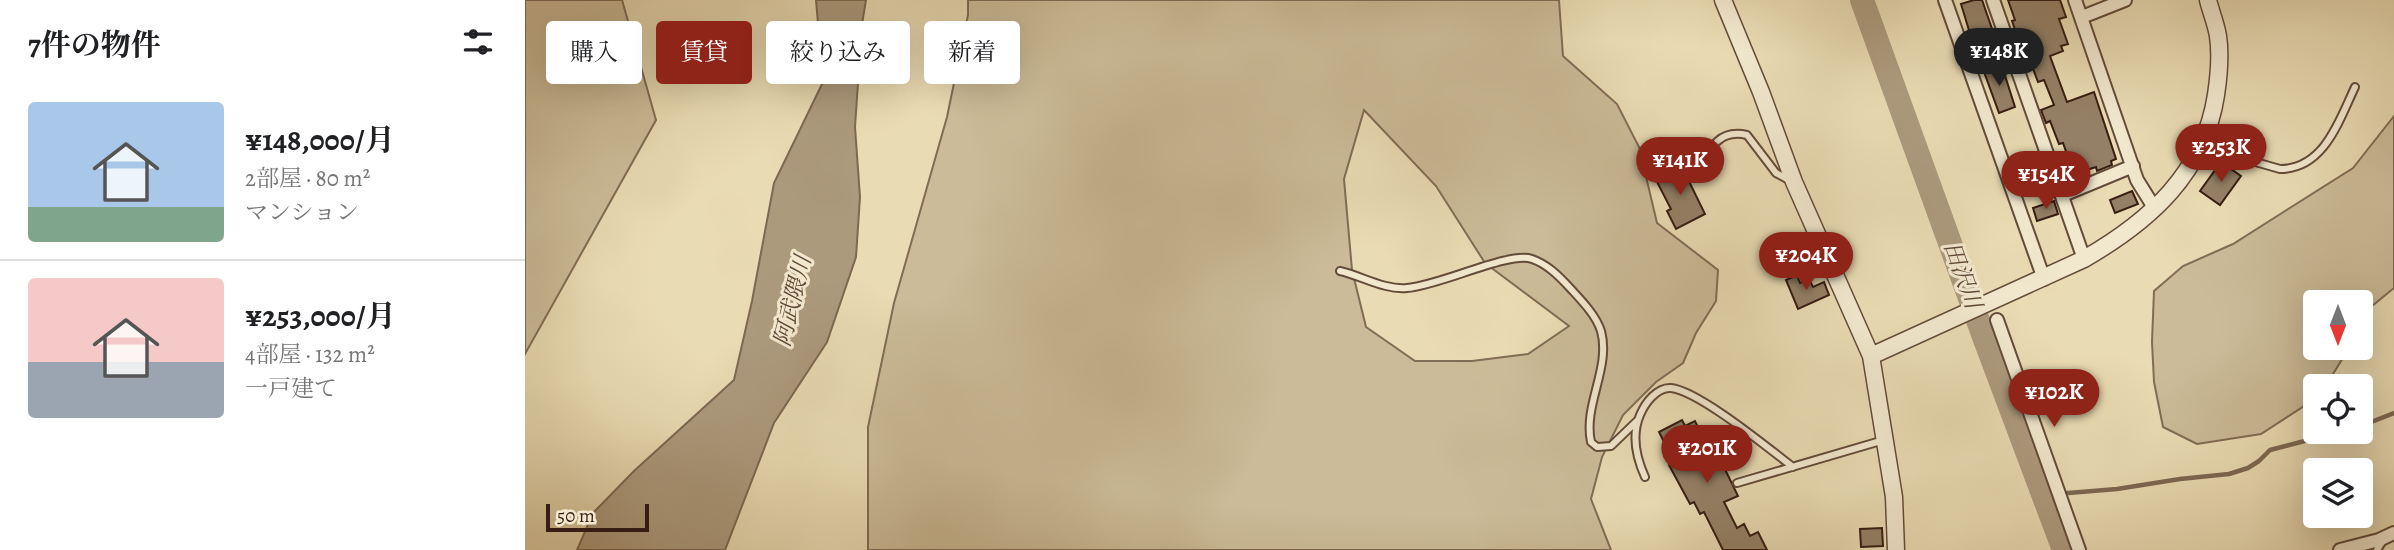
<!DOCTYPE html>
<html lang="ja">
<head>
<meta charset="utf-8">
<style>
  :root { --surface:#fff; --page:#f6f6f6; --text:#202124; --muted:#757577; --line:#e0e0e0; --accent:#8f2418 }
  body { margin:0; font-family:Alegreya,"Noto Serif JP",serif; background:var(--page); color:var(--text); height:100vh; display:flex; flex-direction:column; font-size:26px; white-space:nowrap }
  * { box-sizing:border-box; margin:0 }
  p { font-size:23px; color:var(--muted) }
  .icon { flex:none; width:38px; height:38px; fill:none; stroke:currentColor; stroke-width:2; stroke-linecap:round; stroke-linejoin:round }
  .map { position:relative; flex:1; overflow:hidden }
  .details { display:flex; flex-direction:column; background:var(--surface); width:525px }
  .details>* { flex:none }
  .hud { position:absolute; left:21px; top:21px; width:665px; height:63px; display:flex; gap:14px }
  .needle { width:46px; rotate:180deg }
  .controls { position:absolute; left:1778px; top:290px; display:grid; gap:14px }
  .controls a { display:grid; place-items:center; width:70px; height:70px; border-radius:7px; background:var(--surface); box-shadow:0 7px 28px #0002; font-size:35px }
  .scale { position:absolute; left:21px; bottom:18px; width:103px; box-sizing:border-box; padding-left:7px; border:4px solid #371d13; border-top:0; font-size:19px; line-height:24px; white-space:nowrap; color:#371d13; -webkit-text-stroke:5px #f1e8ce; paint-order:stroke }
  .price { position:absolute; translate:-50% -60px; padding:0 16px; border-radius:24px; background:var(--accent); color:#fff; font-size:23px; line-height:46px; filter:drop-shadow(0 2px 4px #0008) }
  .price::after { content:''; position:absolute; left:50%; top:42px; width:21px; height:16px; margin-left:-10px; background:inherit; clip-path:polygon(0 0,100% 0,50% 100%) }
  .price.on { background:#222; color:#fff }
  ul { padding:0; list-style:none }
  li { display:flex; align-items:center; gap:21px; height:175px; padding:0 28px }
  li+li { border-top:2px solid var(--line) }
  li span { display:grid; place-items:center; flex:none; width:196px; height:140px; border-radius:7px; color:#555 }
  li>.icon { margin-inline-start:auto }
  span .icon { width:84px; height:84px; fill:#fffc; stroke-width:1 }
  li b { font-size:30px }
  h2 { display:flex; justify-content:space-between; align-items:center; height:84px; padding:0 28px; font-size:30px }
  .chip { padding:0 24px; border-radius:7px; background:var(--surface); box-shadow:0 7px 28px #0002; font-size:24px; line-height:63px }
  .chip.on { background:var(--accent); color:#fff }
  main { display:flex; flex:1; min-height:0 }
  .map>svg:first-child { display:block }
  .green { fill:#cbbb98; stroke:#816c56; stroke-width:2; fill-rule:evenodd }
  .water { fill:#ac9a7d; stroke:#7d6853; stroke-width:2 }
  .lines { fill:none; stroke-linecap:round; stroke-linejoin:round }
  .stream { stroke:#7d6853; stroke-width:4.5 }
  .river { stroke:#ac9a7d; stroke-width:24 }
  .building { fill:#948066; stroke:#371d13; stroke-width:2 }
  .service-casing { stroke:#644c3b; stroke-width:10 }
  .minor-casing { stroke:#644c3b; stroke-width:16 }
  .tertiary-casing { stroke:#644c3b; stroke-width:19 }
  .service { stroke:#f1e8ce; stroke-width:6 }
  .minor { stroke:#f1e8ce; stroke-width:12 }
  .tertiary { stroke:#f1e8ce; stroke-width:16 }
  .labels { text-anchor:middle; stroke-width:6; stroke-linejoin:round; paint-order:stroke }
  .water-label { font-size:23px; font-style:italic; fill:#604938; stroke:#f1e8ce }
</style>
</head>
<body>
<main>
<section class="details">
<h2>7件の物件<svg class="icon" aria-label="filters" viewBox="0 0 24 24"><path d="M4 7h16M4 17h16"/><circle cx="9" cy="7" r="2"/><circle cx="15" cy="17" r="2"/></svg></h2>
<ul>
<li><span style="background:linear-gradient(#a9c7e8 75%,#7fa58c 0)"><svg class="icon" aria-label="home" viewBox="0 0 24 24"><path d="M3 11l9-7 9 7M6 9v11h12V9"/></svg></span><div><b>¥148,000/月</b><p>2部屋 · 80 m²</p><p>マンション</p></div></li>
<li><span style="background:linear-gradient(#f6c9c9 60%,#9aa5b1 0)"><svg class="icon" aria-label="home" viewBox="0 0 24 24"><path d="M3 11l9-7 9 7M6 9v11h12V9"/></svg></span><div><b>¥253,000/月</b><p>4部屋 · 132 m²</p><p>一戸建て</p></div></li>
</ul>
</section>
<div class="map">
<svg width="1869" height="550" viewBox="0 0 1869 550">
  <rect width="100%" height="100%" fill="#e9dbb3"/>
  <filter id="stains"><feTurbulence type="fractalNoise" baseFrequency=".00286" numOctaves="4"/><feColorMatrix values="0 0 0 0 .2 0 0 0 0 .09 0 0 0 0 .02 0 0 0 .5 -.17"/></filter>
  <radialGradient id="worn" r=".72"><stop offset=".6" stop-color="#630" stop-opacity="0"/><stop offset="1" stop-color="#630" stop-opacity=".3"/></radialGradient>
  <path class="green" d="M0 0H97L131 120 0 354Z
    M443 0H1034L1038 56 1092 104 1114 147 1132 223 1193 270 1191 301 1171 333 1158 363 1131 382 1098 415 1077 457 1066 499 1086 550H343V427L369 303 422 117 443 15ZM839 110 911 186 960 263 1044 326 1003 354 947 361H890L841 327 827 270 819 179Z
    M1869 116V288L1841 311 1836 322V303H1790V348H1824L1800 387H1790V399L1736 434 1672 444 1638 427 1629 382 1627 342 1629 291 1658 266 1708 244 1828 168Z"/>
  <path class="water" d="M291 0H341L337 24 330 127 335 197 331 257 302 342 249 423 200 550H52L68 513 109 471 209 380 227 301 249 183 298 82Z"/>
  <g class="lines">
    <path class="stream" d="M1836 426 1869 413
      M1519 495 1592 489 1655 479 1704 474 1723 468 1734 461 1745 450 1814 432"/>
    <path class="river" d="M1337 0 1459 337 1539 550"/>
  </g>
  <path class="building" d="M1449 0H1457L1472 43 1450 50 1436 4Z
    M1483 0H1535L1541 17 1534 19 1543 44 1536 46 1538 51 1525 56 1542 102 1569 92 1591 159 1586 161 1587 165 1572 171 1571 167 1549 174 1538 143 1534 144 1525 121 1521 123 1516 110 1529 105 1519 80 1513 82 1495 34 1492 35 1487 21 1490 20Z
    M1476 63 1490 107 1474 113 1458 69Z
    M1513 162 1518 176 1498 184 1492 169Z
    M1696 162 1716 176 1695 205 1675 191Z
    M1156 165 1180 214 1151 229 1142 211 1146 209 1130 178Z
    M1607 191 1613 204 1590 213 1585 200Z
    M1529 201 1533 214 1512 221 1508 208Z
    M1272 275 1275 283 1284 279 1288 287 1299 282 1304 295 1273 309 1261 280Z
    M1157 420 1160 426 1170 421 1191 464 1196 461 1213 496 1199 502 1212 528 1219 524 1225 536 1233 532 1242 550H1198L1179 512 1175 514 1169 502 1165 504 1144 465 1149 462 1134 432Z
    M1357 528 1358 546 1336 547 1335 529Z"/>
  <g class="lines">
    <defs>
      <path id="service" d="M1678 147 1755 169C1799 169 1814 121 1830 87
        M1170 176C1183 153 1191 128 1222 135L1251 173 1264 180
        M815 271C837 276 859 290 882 288 914 286 984 251 1007 259 1022 264 1034 276 1045 288 1056 300 1071 315 1076 331 1086 368 1058 405 1066 442L1072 447 1086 446 1113 420
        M1120 477C1111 457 1106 436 1115 415 1120 403 1132 387 1146 388 1174 391 1243 448 1268 467
        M1212 483 1359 440
        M1852 550 1859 539"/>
      <path id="minor" d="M1420 0 1519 279
        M1468 0 1559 259
        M1550 0 1612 180 1630 209
        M1557 17 1600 0
        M1538 195 1608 166
        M1472 320 1554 550
        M1815 550 1854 540 1869 533"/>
      <path id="tertiary" d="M1198 0 1236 92 1269 182 1346 356 1369 497 1371 550
        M1346 356 1559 259C1625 221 1679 173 1691 95 1694 75 1696 56 1693 36 1691 24 1686 12 1683 0"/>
    </defs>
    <use href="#service" class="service-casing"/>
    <use href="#minor" class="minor-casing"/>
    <use href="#tertiary" class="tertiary-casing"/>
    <use href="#service" class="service"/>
    <use href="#minor" class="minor"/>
    <use href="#tertiary" class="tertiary"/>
  </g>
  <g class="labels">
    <g class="water-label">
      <text transform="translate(1438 275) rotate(70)" y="8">田沢川</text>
      <text transform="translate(267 301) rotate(-76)" y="8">阿武隈川</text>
    </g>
  </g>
  <rect width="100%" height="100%" filter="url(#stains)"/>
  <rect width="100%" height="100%" fill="url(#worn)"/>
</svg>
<div class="controls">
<a><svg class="needle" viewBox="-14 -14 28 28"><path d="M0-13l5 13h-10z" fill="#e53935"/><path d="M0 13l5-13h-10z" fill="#757577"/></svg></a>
<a><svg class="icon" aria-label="locate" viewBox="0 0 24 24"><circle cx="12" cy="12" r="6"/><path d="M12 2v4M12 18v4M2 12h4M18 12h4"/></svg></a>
<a><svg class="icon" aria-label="layers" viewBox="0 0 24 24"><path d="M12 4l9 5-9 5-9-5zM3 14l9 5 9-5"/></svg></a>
</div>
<div class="scale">50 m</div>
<b class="price on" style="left:1474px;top:88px">¥148K</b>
<b class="price" style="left:1696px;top:184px">¥253K</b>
<b class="price" style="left:1155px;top:197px">¥141K</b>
<b class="price" style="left:1521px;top:211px">¥154K</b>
<b class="price" style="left:1281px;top:292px">¥204K</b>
<b class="price" style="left:1529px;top:429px">¥102K</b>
<b class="price" style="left:1182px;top:485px">¥201K</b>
<div class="hud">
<a class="chip">購入</a>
<a class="chip on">賃貸</a>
<a class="chip">絞り込み</a>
<a class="chip">新着</a>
</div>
</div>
</main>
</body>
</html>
